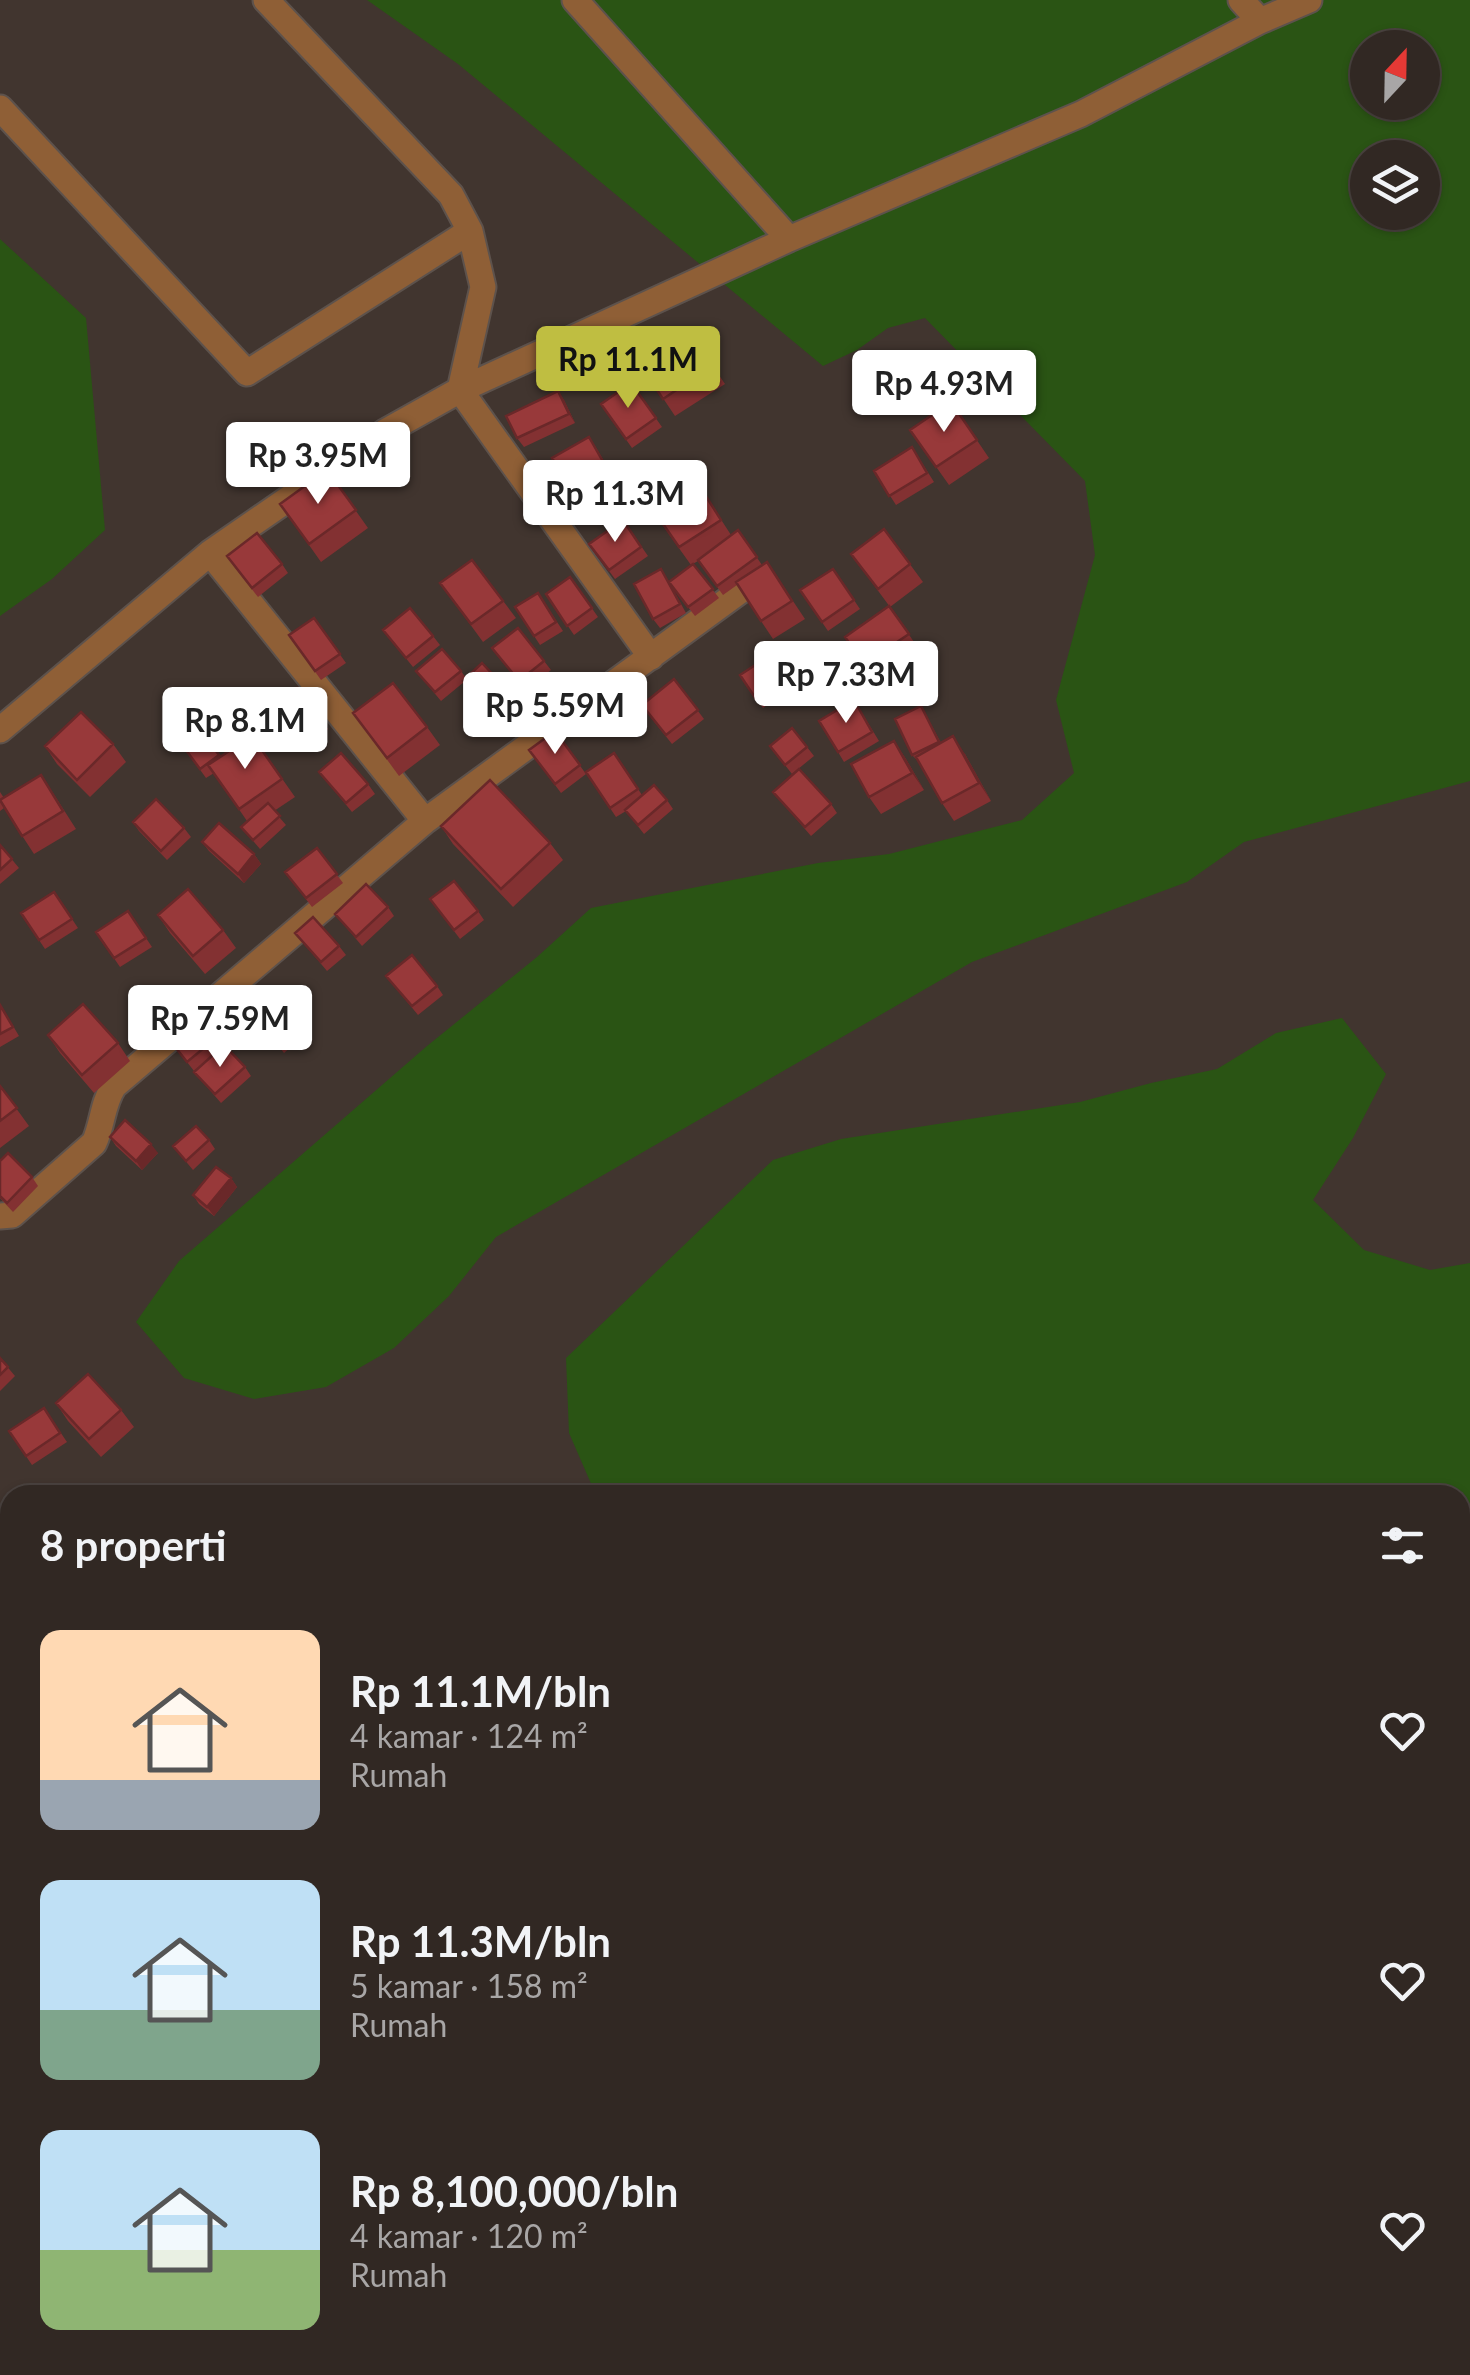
<!DOCTYPE html>
<html lang="id">
<head>
<meta charset="utf-8">
<style>
  :root { --surface:#312823; --page:#39302b; --text:#f1f3f6; --muted:#a8a6a6; --line:#4c4441; --accent:#bfbe41 }
  body { margin:0; font-family:Lato,sans-serif; background:var(--page); color:var(--text); height:100vh; display:flex; flex-direction:column; font-size:38px; white-space:nowrap }
  * { box-sizing:border-box; margin:0 }
  p { font-size:32px; color:var(--muted) }
  .icon { flex:none; width:55px; height:55px; fill:none; stroke:currentColor; stroke-width:2; stroke-linecap:round; stroke-linejoin:round }
  .map { position:relative; flex:1; overflow:hidden }
  .drawer { position:absolute; left:0px; top:1485px; width:1470px; height:890px; display:flex; flex-direction:column; background:var(--surface); border-radius:30px 30px 0 0; box-shadow:0 2px 8px #0004,0 0 0 2px var(--line) }
  .drawer>* { flex:none }
  .needle { width:65px; rotate:22deg }
  .fabs { position:absolute; left:1350px; top:30px; display:grid; gap:20px }
  .fabs a { display:grid; place-items:center; width:90px; height:90px; border-radius:50%; background:var(--surface); box-shadow:0 2px 8px #0004,0 0 0 2px var(--line); font-size:50px }
  .price { position:absolute; translate:-50% -85px; padding:0 22px; border-radius:10px; background:#fff; color:#222; font-size:32px; line-height:65px; filter:drop-shadow(0 2px 5px #0008) }
  .price::after { content:''; position:absolute; left:50%; top:60px; width:30px; height:22px; margin-left:-15px; background:inherit; clip-path:polygon(0 0,100% 0,50% 100%) }
  .price.current { background:var(--accent); color:#111 }
  ul { padding:0; list-style:none }
  li { display:flex; align-items:center; gap:30px; height:250px; padding:0 40px }
  li span { display:grid; place-items:center; flex:none; width:280px; height:200px; border-radius:20px; color:#555 }
  li>.icon { margin-inline-start:auto }
  span .icon { width:120px; height:120px; fill:#fffc; stroke-width:1 }
  li b { font-size:42px }
  h2 { display:flex; justify-content:space-between; align-items:center; height:120px; padding:0 40px; font-size:42px }
  .map>svg:first-child { display:block }
  .green { fill:#2a5414; fill-rule:evenodd }
  .lines { fill:none; stroke-linecap:round; stroke-linejoin:round }
  .minor-casing { stroke:#5d524c; stroke-width:29 }
  .minor { stroke:#8f5f36; stroke-width:25 }
  .wall { fill:#833132 }
  .shaded-wall { fill:#6a2829 }
  .building { fill:#98393a; stroke:#6a2829; stroke-width:2.5 }
</style>
</head>
<body>
<div class="map">
<svg width="1470" height="2375" viewBox="0 0 1470 2375">
  <rect width="100%" height="100%" fill="#41352f"/>
  <path class="green" d="M367 0H1470V781L1244 842 1187 882 972 962 496 1237 449 1296 394 1348 326 1387 254 1399 184 1378 136 1322 179 1261 427 1046 537 957 591 908 818 863 889 854 1022 820 1074 773 1056 700 1095 555 1085 481 925 318 888 328 857 350 823 366 458 64ZM1368 48H1422V102H1368ZM1368 158H1422V212H1368Z
    M0 239 86 318 105 530 52 579 0 616Z
    M1342 1018 1386 1074 1353 1138 1313 1200 1364 1250 1430 1270 1470 1263V1937H1460V1495H596L569 1433 566 1358 773 1160 841 1139 1080 1102 1151 1083 1217 1069 1276 1033Z
    M10 2094V2365H79L68 2375H0V2099Z"/>
  <g class="lines">
    <defs>
      <path id="minor" d="M266 0 451 195 470 231 483 287 460 390 651 657
        M575 0 789 239
        M1241 0 1260 21
        M0 108 247 373 470 231
        M210 553 425 821
        M0 730 210 553 385 432 460 390 789 239 1081 114 1260 21 1309 0
        M0 1216 12 1215 94 1143C103 1124 102 1104 114 1086L425 821 751 583
        M1460 2136 1470 2130
        M1030 2375 1048 2365"/>
    </defs>
    <use href="#minor" class="minor-casing"/>
    <use href="#minor" class="minor"/>
  </g>
  <path class="wall" d="M690 332 725 384 675 416 640 364Z
    M631 383 662 427 632 448 601 404Z
    M558 391 564 400 575 423 524 447 517 438Z
    M951 402 989 458 949 485 910 430Z
    M595 446 613 476 576 497 570 488Z
    M912 447 934 482 896 505 874 471Z
    M327 470 368 528 321 562 280 504Z
    M702 490 731 535 738 530 762 565 767 562 805 619 773 639 737 585 723 595 698 561 691 565 661 523Z
    M623 520 648 556 615 579 589 544Z
    M884 529 923 582 890 607 851 554Z
    M472 560 516 618 483 642 440 583Z
    M282 564 288 573 258 597 233 565Z
    M693 564 719 598 695 616 670 584 686 613 660 628 653 619 669 582Z
    M833 569 860 609 828 631 800 590Z
    M570 577 598 617 574 635 546 594Z
    M538 593 563 631 540 645 515 607Z
    M889 606 921 652 876 682 845 637Z
    M314 618 346 663 321 680 289 635Z
    M383 630 433 636 440 645 413 667Z
    M492 648 544 661 551 670 526 690Z
    M766 658 789 690 763 708 740 675Z
    M416 671H461L466 678 497 679 503 688 485 706 464 682 441 701Z
    M674 679 704 719 672 744 648 714Z
    M297 688 328 729 298 751 267 710Z
    M854 700 879 741 844 762 838 752Z
    M921 706 941 743 965 754 991 801 954 821 942 803 920 763 912 755Z
    M353 713 427 727 440 745 399 776Z
    M200 720 249 724 255 733 250 737 252 736 295 797 274 811 286 825 260 849 241 827 247 821 214 773 206 778 183 746 202 732 221 757 226 754Z
    M555 731 586 774 561 793 529 750Z
    M894 741 906 759 924 790 881 814 869 797Z
    M113 744 126 762 90 797 57 764 45 746Z
    M770 746 807 747 814 756 792 774Z
    M614 753 642 795 667 800 673 809 644 834 626 811 616 817 586 772Z
    M319 772 368 784 375 794 352 812Z
    M0 792 4 798 53 793 76 829 34 854 4 808 0 811Z
    M773 792 831 804 837 813 811 836Z
    M133 822 184 828 191 837 167 860 139 831Z
    M441 826 550 843 563 860 513 907 453 844Z
    M202 842 254 854 261 864 244 883 209 851Z
    M0 845 19 868 0 884Z
    M317 848 343 883 312 907 285 872Z
    M54 892 78 928 45 949 21 913Z
    M430 899 478 911 484 920 460 939Z
    M388 907 394 916 362 946 335 914Z
    M128 911 152 947 120 967 96 932Z
    M158 915 223 930 236 948 205 974 170 933Z
    M295 933 339 946 346 955 327 971Z
    M386 976 437 986 443 995 418 1015Z
    M0 1004 19 1036 0 1047Z
    M199 1016 222 1046 245 1067 251 1076 221 1103 194 1072 205 1062 194 1071 169 1039Z
    M262 1025 298 1026 304 1035 284 1053Z
    M48 1035 118 1043 130 1061 94 1093 60 1053Z
    M0 1086 29 1126 0 1148Z
    M110 1137 158 1153 142 1170 116 1146Z
    M209 1140 215 1149 193 1170 173 1146Z
    M0 1161 32 1177 38 1186 13 1212 0 1198Z
    M231 1178 237 1187 214 1216 199 1204 193 1195Z
    M0 1358 15 1376 0 1391Z
    M56 1403 121 1410 134 1427 101 1457 68 1421Z
    M44 1408 67 1442 32 1465 9 1431Z
    M1470 1991V2070L1466 2073 1460 2065V1994Z
    M319 2365H358L345 2375H327Z
    M454 2365H481L463 2375H461Z
    M587 2365H605L594 2374Z
    M842 2365 849 2375H790Z
    M849 2365H883L864 2375H856Z
    M961 2365H993L978 2375H967Z
    M1346 2365H1383L1366 2375H1353Z"/>
  <path class="shaded-wall" d="M558 391 564 400 575 423 569 414Z
    M953 736 965 754 991 801 979 783Z
    M894 741 906 759 924 790 912 773Z
    M254 854 261 864 244 883 238 874Z
    M151 1144 158 1153 142 1170 136 1161Z
    M231 1178 237 1187 214 1216 207 1207Z"/>
  <path class="building" d="M690 332 712 366 663 399 640 364Z
    M631 383 656 418 626 439 601 404Z
    M558 391 569 414 517 438 506 416Z
    M951 402 977 440 936 467 910 430Z
    M589 437 606 467 570 488 552 458Z
    M912 447 927 473 889 496 874 471Z
    M686 468 700 491 659 518 661 523 644 494Z
    M327 470 356 510 309 544 280 504Z
    M702 490 721 520 679 547 659 518Z
    M623 520 641 547 609 570 589 544Z
    M884 529 910 564 878 589 851 554Z
    M738 530 757 557 717 586 698 560Z
    M257 533 282 564 252 588 227 556Z
    M472 560 503 601 471 624 440 583Z
    M767 562 792 601 761 621 736 582Z
    M693 564 713 589 688 607 669 582Z
    M661 569 680 604 653 619 634 584Z
    M833 569 854 600 822 622 800 590Z
    M570 577 592 608 567 626 546 594Z
    M538 593 556 622 534 636 515 607Z
    M889 606 909 634 864 664 845 637Z
    M410 608 433 636 406 658 383 630Z
    M314 618 340 654 315 671 289 635Z
    M518 628 544 661 519 681 492 648Z
    M442 649 461 671 435 692 416 671Z
    M766 658 782 681 756 699 740 675Z
    M482 663 497 679 479 697 463 681Z
    M674 679 698 710 666 735 642 705Z
    M393 683 427 727 387 758 353 713Z
    M297 688 321 720 291 742 267 710Z
    M228 698 249 724 220 746 200 720Z
    M854 700 872 732 838 752 819 721Z
    M921 706 939 742 912 755 895 719Z
    M81 712 113 744 77 780 45 746Z
    M792 728 807 747 785 765 770 746Z
    M555 731 580 765 555 784 529 750Z
    M202 732 219 755 200 769 183 746Z
    M252 736 282 779 239 809 208 765Z
    M953 736 979 783 942 803 916 757Z
    M894 741 912 773 869 797 851 764Z
    M341 753 368 784 346 803 319 772Z
    M614 753 638 789 610 808 586 772Z
    M799 769 831 804 805 827 773 792Z
    M41 775 63 811 22 836 0 800Z
    M490 780 550 843 501 889 441 826Z
    M654 785 667 800 638 825 625 810Z
    M156 799 184 828 161 851 133 822Z
    M268 803 280 816 253 840 241 827Z
    M219 823 254 854 238 874 202 842Z
    M0 845 12 859 0 870Z
    M317 848 337 874 306 898 285 872Z
    M454 881 478 911 454 930 430 899Z
    M366 884 388 907 356 937 335 914Z
    M188 889 223 930 193 956 158 915Z
    M54 892 72 919 39 940 21 913Z
    M128 911 146 938 114 958 96 932Z
    M313 917 339 946 321 962 295 933Z
    M412 955 437 986 412 1006 386 976Z
    M83 1004 118 1043 82 1075 48 1035Z
    M0 1005 13 1027 0 1034Z
    M282 1007 298 1026 278 1044 262 1025Z
    M199 1016 216 1038 187 1062 169 1039Z
    M224 1045 245 1067 215 1094 194 1072Z
    M0 1086 17 1108 0 1121Z
    M125 1120 151 1144 136 1161 110 1137Z
    M196 1126 209 1140 186 1161 173 1146Z
    M8 1153 32 1177 7 1203 0 1196V1161Z
    M216 1167 231 1178 207 1207 193 1195Z
    M0 1358 8 1367 0 1375Z
    M88 1374 121 1410 89 1439 56 1403Z
    M44 1408 60 1433 26 1456 9 1431Z
    M1468 1988 1470 1991V2044L1460 2051V1994Z
    M1470 2151V2181L1460 2166V2158Z
    M192 2365H206L212 2375H177Z
    M320 2365H340L328 2375Z
    M622 2365H632L638 2375H606Z
    M649 2365H690L693 2370 685 2375H655Z
    M725 2365H777L784 2375H716L714 2373Z
    M783 2365H842L827 2375H790Z
    M961 2365H973L964 2370Z
    M367 2368 372 2375H358Z"/>
</svg>
<div class="fabs">
<a><svg class="needle" viewBox="-14 -14 28 28"><path d="M0-13l5 13h-10z" fill="#e53935"/><path d="M0 13l5-13h-10z" fill="#a8a6a6"/></svg></a>
<a><svg class="icon" aria-label="layers" viewBox="0 0 24 24"><path d="M12 4l9 5-9 5-9-5zM3 14l9 5 9-5"/></svg></a>
</div>
<b class="price current" style="left:628px;top:411px">Rp 11.1M</b>
<b class="price" style="left:944px;top:435px">Rp 4.93M</b>
<b class="price" style="left:318px;top:507px">Rp 3.95M</b>
<b class="price" style="left:615px;top:545px">Rp 11.3M</b>
<b class="price" style="left:846px;top:726px">Rp 7.33M</b>
<b class="price" style="left:555px;top:757px">Rp 5.59M</b>
<b class="price" style="left:245px;top:772px">Rp 8.1M</b>
<b class="price" style="left:220px;top:1070px">Rp 7.59M</b>
<section class="drawer">
<h2>8 properti<svg class="icon" aria-label="filters" viewBox="0 0 24 24"><path d="M4 7h16M4 17h16"/><circle cx="9" cy="7" r="2"/><circle cx="15" cy="17" r="2"/></svg></h2>
<ul>
<li><span style="background:linear-gradient(#ffd9b3 75%,#9aa5b1 0)"><svg class="icon" aria-label="home" viewBox="0 0 24 24"><path d="M3 11l9-7 9 7M6 9v11h12V9"/></svg></span><div><b>Rp 11.1M/bln</b><p>4 kamar · 124 m²</p><p>Rumah</p></div><svg class="icon" aria-label="heart" viewBox="0 0 24 24"><path d="M12 20l-8-8c-3-5 5-10 8-4 3-6 11-1 8 4z"/></svg></li>
<li><span style="background:linear-gradient(#bfe0f5 65%,#7fa58c 0)"><svg class="icon" aria-label="home" viewBox="0 0 24 24"><path d="M3 11l9-7 9 7M6 9v11h12V9"/></svg></span><div><b>Rp 11.3M/bln</b><p>5 kamar · 158 m²</p><p>Rumah</p></div><svg class="icon" aria-label="heart" viewBox="0 0 24 24"><path d="M12 20l-8-8c-3-5 5-10 8-4 3-6 11-1 8 4z"/></svg></li>
<li><span style="background:linear-gradient(#bfe0f5 60%,#8fb573 0)"><svg class="icon" aria-label="home" viewBox="0 0 24 24"><path d="M3 11l9-7 9 7M6 9v11h12V9"/></svg></span><div><b>Rp 8,100,000/bln</b><p>4 kamar · 120 m²</p><p>Rumah</p></div><svg class="icon" aria-label="heart" viewBox="0 0 24 24"><path d="M12 20l-8-8c-3-5 5-10 8-4 3-6 11-1 8 4z"/></svg></li>
</ul>
</section>
</div>
</body>
</html>
